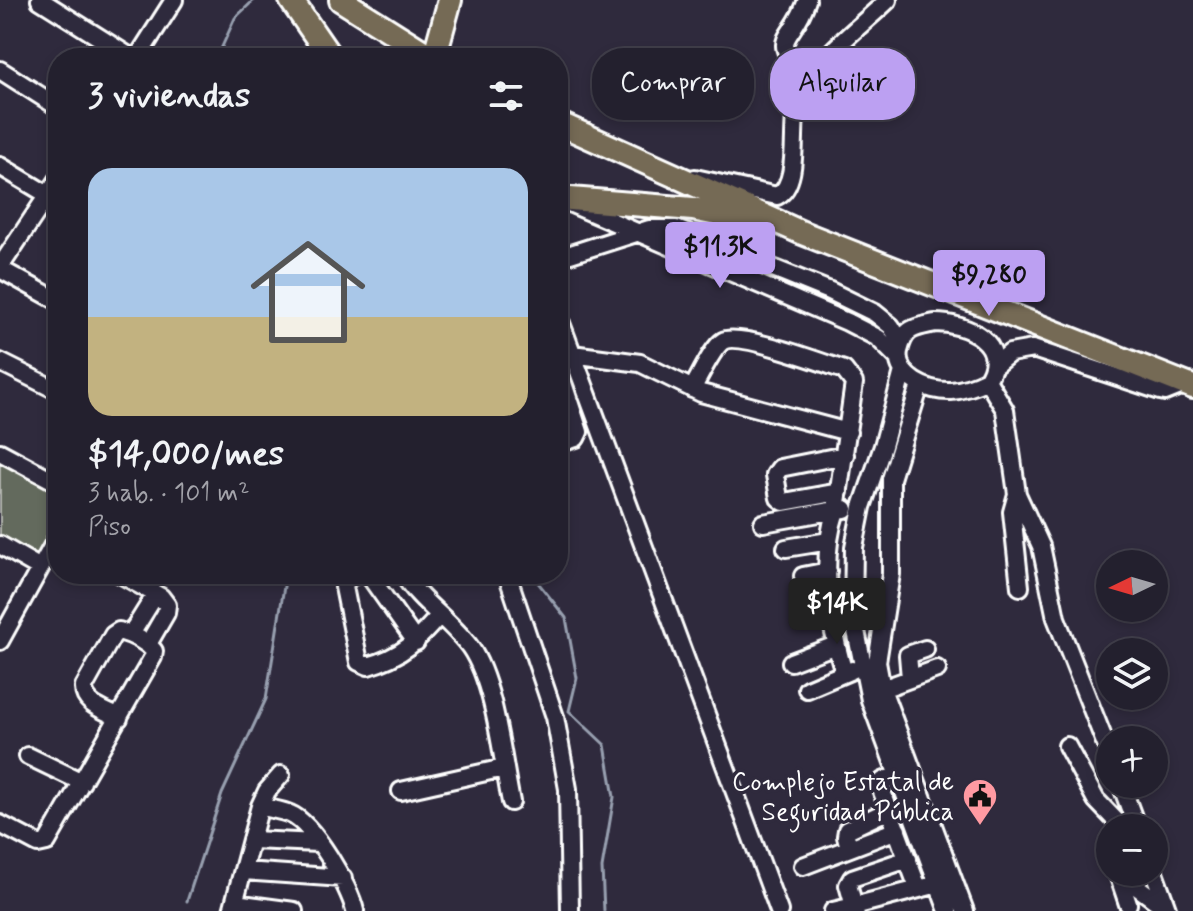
<!DOCTYPE html>
<html lang="es">
<head>
<meta charset="utf-8">
<style>
  :root { --surface:#23202e; --page:#2f2d3a; --text:#f1f3f6; --muted:#a3a3aa; --line:#403e4a; --accent:#bca0f2 }
  body { margin:0; font-family:Mynerve,sans-serif; background:var(--page); color:var(--text); height:100vh; display:flex; flex-direction:column; font-size:30px; white-space:nowrap }
  * { box-sizing:border-box; margin:0 }
  p { font-size:26px; color:var(--muted) }
  .icon { flex:none; width:44px; height:44px; fill:none; stroke:currentColor; stroke-width:2; stroke-linecap:round; stroke-linejoin:round }
  .map { position:relative; flex:1; overflow:hidden }
  .sheet { position:absolute; left:48px; top:48px; width:520px; height:536px; display:flex; flex-direction:column; background:var(--surface); border-radius:32px; box-shadow:0 4px 12px #0003,0 0 0 2px var(--line) }
  .sheet>* { flex:none }
  .banner { position:absolute; left:592px; top:48px; width:480px; height:72px; display:flex; gap:16px }
  .needle { width:52px; rotate:265deg }
  .buttons { position:absolute; left:1096px; top:550px; display:grid; gap:16px }
  .buttons a { display:grid; place-items:center; width:72px; height:72px; border-radius:50%; background:var(--surface); box-shadow:0 4px 12px #0003,0 0 0 2px var(--line); font-size:40px }
  .price { position:absolute; translate:-50% -68px; padding:0 18px; border-radius:8px; background:var(--accent); color:#111; font-size:26px; line-height:52px; filter:drop-shadow(0 2px 4px #0008) }
  .price::after { content:''; position:absolute; left:50%; top:48px; width:24px; height:18px; margin-left:-12px; background:inherit; clip-path:polygon(0 0,100% 0,50% 100%) }
  .price.current { background:#222; color:#fff }
  ul { padding:0; list-style:none }
  li { display:grid; align-content:center; gap:16px; height:424px; padding:0 40px }
  li span { display:grid; place-items:center; height:248px; border-radius:24px; color:#555 }
  li>.icon { margin-inline-start:auto }
  span .icon { width:144px; height:144px; fill:#fffc; stroke-width:1 }
  li b { font-size:34px }
  h2 { display:flex; justify-content:space-between; align-items:center; height:96px; padding:0 40px; font-size:34px }
  .tag { padding:0 28px; border-radius:32px; background:var(--surface); box-shadow:0 4px 12px #0003,0 0 0 2px var(--line); font-size:28px; line-height:72px }
  .tag.current { background:var(--accent); color:#111 }
  .map>svg:first-child { display:block }
  .green { fill:#646a5d; stroke:#b2b4ae; stroke-width:2 }
  .lines { fill:none; stroke-linecap:round; stroke-linejoin:round }
  .stream { stroke:#98a0b0; stroke-width:3 }
  .minor-casing { stroke:#fff; stroke-width:22 }
  .highway-casing { stroke:#fff; stroke-width:28 }
  .minor { stroke:#2f2a3d; stroke-width:16 }
  .highway { stroke:#756a55; stroke-width:22 }
  .labels { text-anchor:middle; stroke-width:7; stroke-linejoin:round; paint-order:stroke }
  .poi-label { font-size:26px; fill:#fff; stroke:#2f2a3d; text-anchor:end }
</style>
</head>
<body>
<div class="map">
<svg width="1193" height="911" viewBox="0 0 1193 911">
  <rect width="100%" height="100%" fill="#2f2a3d"/>
  <filter id="ink" filterUnits="userSpaceOnUse"><feTurbulence type="fractalNoise" baseFrequency=".0125" numOctaves="2"/><feDisplacementMap in="SourceGraphic" scale="16" xChannelSelector="R" yChannelSelector="G"/><feConvolveMatrix kernelMatrix="1 2 1 2 8 2 1 2 1" color-interpolation-filters="sRGB"/></filter>
  <g filter="url(#ink)">
    <path class="green" d="M0 460 58 492V525L41 555 38 556 0 536Z"/>
    <g class="lines">
      <path class="stream" d="M217 58 235 18 254 0
        M537 574 536 580 566 618 577 678 569 711 605 745 614 797 602 868 604 911
        M187 901 222 794 266 699 286 574"/>
      <defs>
        <path id="minor" d="M40 0 132 58
          M807 0C792 45 765 35 809 80
          M137 58 174 0
          M0 70 58 107
          M0 166 58 201
          M695 178 777 196C800 185 791 132 796 108 807 64 856 31 888 0
          M569 203 847 322 878 338 898 358
          M558 258 649 229H676L830 291 875 313 891 326 901 342
          M0 267 58 180
          M0 269 58 301
          M558 315 779 911
          M935 323C966 323 1011 343 987 380 975 386 964 390 951 391 929 392 894 378 899 351 901 343 904 334 911 330 918 326 927 325 935 323Z
          M572 354 640 363 701 393 848 432
          M0 362 58 391
          M994 366 1010 353 1033 349 1160 391 1165 392 1185 384
          M903 371 883 446 862 507 854 547 853 616 870 700 948 911
          M987 380 1005 410 1017 494 1041 546 1056 618 1110 755
          M920 385 891 479V574L877 662 882 689 965 911
          M692 389C699 378 713 347 723 341 740 332 823 363 844 370L854 383 836 510 763 523
          M558 444 576 438 579 432 562 380
          M0 452 58 483
          M839 492 784 502 779 498 775 475 780 468 845 455
          M1017 494 1012 512 1020 587
          M0 545 40 568
          M786 548 829 541
          M120 574 161 597 167 605 166 613 148 644
          M357 574 348 578 344 587 359 662 368 666C403 656 416 642 439 616
          M368 574 416 642
          M403 574C420 602 450 620 470 647 495 683 502 758 511 802
          M507 574 555 717 568 789 570 911
          M803 576 828 571
          M131 634 156 594
          M0 641 58 536
          M791 662 836 645
          M844 673C829 622 819 562 836 510L845 509
          M910 678 908 655 925 649
          M807 689 852 670
          M882 689 937 669
          M1067 746 1096 800 1123 828
          M28 756 82 782
          M907 771 883 781 881 789 918 888
          M1121 784 1137 828
          M401 791 504 768
          M260 806 267 791 281 775
          M0 824 38 844 47 842 153 657 154 651C145 640 133 635 119 631L113 635 84 687C83 705 105 710 119 718
          M252 840 318 843
          M849 848 846 836 847 830 889 810
          M908 859 852 878 848 885 854 906 938 884
          M803 866 897 830
          M243 871 343 878
          M1117 872 1167 909
          M1154 872 1167 908
          M1118 874 1128 904
          M235 903 294 911
          M232 911 260 806C269 809 281 810 290 814 313 823 350 887 355 911
          M833 911 854 906 856 911"/>
        <path id="highway" d="M291 0 331 58
          M341 0 433 58
          M434 58 450 0
          M558 123 800 232 1193 387
          M558 198 693 209 755 222"/>
      </defs>
      <use href="#minor" class="minor-casing"/>
      <use href="#highway" class="highway-casing"/>
      <use href="#minor" class="minor"/>
      <use href="#highway" class="highway"/>
    </g>
  </g>
  <defs>
    <symbol id="civic-pin" viewBox="-11 -11 22 30"><path d="M0 17L-7.5 6A9.5 9.5 0 1 1 7.5 6Z" fill="#ff9aa2" stroke="#2f2a3d"/><path d="M-.6-6.5H3V-4.5H.6V-3L4-1V1h2V6H-6V1h2V-1L-.6-3ZM-1.2 2.5V6h2.4V2.5Z" fill="#111"/></symbol>
  </defs>
  <g fill-rule="evenodd">
    <use href="#civic-pin" x="960" y="776" width="40" height="54"/>
  </g>
  <g class="labels">
    <g class="poi-label">
      <text x="954" y="790">Complejo Estatal de<tspan x="954" dy="30">Seguridad Pública</tspan></text>
    </g>
  </g>
</svg>
<div class="buttons">
<a><svg class="needle" viewBox="-14 -14 28 28"><path d="M0-13l5 13h-10z" fill="#e53935"/><path d="M0 13l5-13h-10z" fill="#a3a3aa"/></svg></a>
<a><svg class="icon" aria-label="layers" viewBox="0 0 24 24"><path d="M12 4l9 5-9 5-9-5zM3 14l9 5 9-5"/></svg></a>
<a>+</a>
<a>−</a>
</div>
<b class="price" style="left:720px;top:290px">$11.3K</b>
<b class="price" style="left:989px;top:318px">$9,280</b>
<b class="price current" style="left:837px;top:646px">$14K</b>
<div class="banner">
<a class="tag">Comprar</a>
<a class="tag current">Alquilar</a>
</div>
<section class="sheet">
<h2>3 viviendas<svg class="icon" aria-label="filters" viewBox="0 0 24 24"><path d="M4 7h16M4 17h16"/><circle cx="9" cy="7" r="2"/><circle cx="15" cy="17" r="2"/></svg></h2>
<ul>
<li><span style="background:linear-gradient(#a9c7e8 60%,#c2b280 0)"><svg class="icon" aria-label="home" viewBox="0 0 24 24"><path d="M3 11l9-7 9 7M6 9v11h12V9"/></svg></span><div><b>$14,000/mes</b><p>3 hab. · 101 m²</p><p>Piso</p></div></li>
</ul>
</section>
</div>
</body>
</html>
